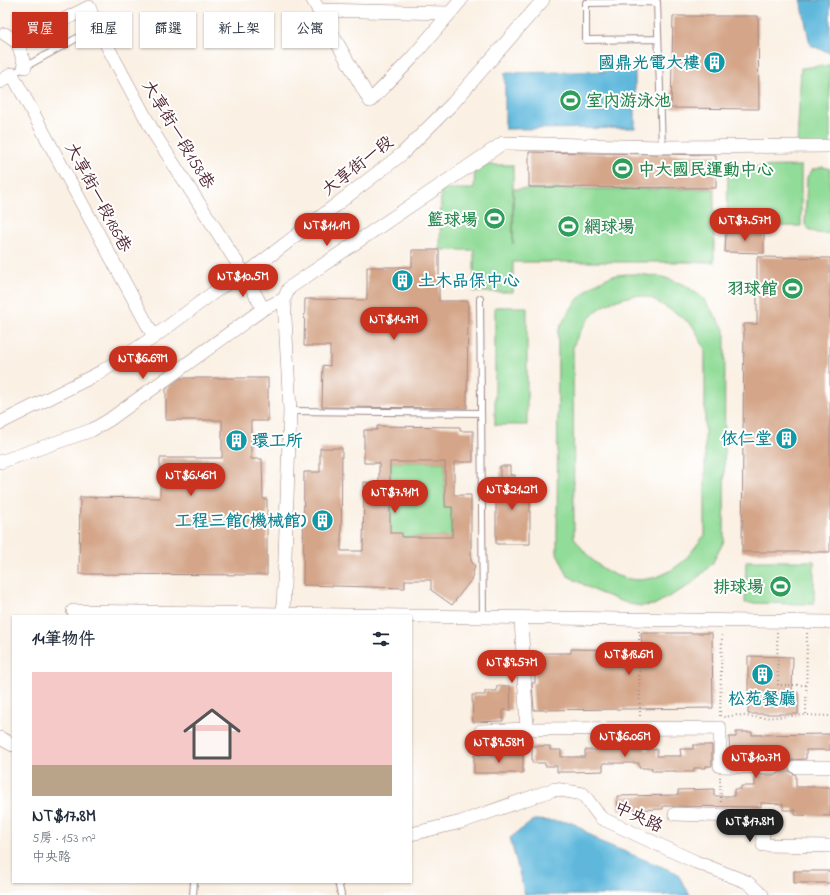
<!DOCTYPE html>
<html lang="zh-TW">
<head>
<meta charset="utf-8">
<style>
  :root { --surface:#fff; --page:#f2f2f3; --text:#1f2937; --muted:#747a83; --line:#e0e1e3; --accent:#c8321e }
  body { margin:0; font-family:"Indie Flower","LXGW WenKai TC",sans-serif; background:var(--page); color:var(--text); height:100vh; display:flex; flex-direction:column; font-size:15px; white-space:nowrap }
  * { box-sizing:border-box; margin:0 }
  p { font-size:13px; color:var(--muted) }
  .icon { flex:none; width:22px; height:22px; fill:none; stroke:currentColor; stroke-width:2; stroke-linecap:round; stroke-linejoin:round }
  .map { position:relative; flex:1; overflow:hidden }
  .sheet { position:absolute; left:12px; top:615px; width:400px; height:268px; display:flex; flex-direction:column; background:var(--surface); border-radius:0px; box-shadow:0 1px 3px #0004 }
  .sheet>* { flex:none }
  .hud { position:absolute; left:12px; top:12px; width:400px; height:36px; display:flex; gap:8px }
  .price { position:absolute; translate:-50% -34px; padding:0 9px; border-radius:14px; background:var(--accent); color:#fff; font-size:13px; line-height:26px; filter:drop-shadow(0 1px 2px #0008) }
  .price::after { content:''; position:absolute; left:50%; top:24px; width:12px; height:9px; margin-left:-6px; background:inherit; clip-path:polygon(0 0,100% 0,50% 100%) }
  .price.current { background:#222; color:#fff }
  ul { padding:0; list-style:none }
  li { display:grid; align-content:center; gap:8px; height:212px; padding:0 20px }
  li+li { border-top:1px solid var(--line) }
  li span { display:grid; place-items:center; height:124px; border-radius:0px; color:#555 }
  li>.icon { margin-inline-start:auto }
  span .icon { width:72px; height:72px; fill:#fffc; stroke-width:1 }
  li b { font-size:17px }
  h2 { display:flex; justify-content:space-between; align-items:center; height:48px; padding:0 20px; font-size:17px }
  .tag { padding:0 14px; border-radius:0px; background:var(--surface); box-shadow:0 1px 3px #0004; font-size:14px; line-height:36px }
  .tag.current { background:var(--accent); color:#fff }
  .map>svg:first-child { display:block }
  .green { fill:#91dc98; stroke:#6e7e62; fill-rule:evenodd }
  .water { fill:#5eb8dc; stroke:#546c84 }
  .building { fill:#d4a588; fill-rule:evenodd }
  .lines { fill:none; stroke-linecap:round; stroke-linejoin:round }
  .minor-tunnel { stroke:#d7c6be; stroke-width:13; stroke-dasharray:13 6; stroke-linecap:butt }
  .service-casing { stroke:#a28887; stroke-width:8 }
  .minor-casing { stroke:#a28887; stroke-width:14 }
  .path { stroke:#a28887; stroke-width:2; stroke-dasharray:1 3; stroke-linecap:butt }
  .service { stroke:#fff; stroke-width:6 }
  .minor { stroke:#fff; stroke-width:13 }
  .labels { text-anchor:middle; stroke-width:4; stroke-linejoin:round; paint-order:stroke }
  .culture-label { font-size:17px; font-weight:bold; fill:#0d838f; stroke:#fff; text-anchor:end }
  .leisure-label { font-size:17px; font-weight:bold; fill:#27864d; stroke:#fff; text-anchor:start }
  .street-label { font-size:17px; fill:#4a1f2b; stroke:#fff }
</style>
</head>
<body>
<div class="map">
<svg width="830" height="895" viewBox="0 0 830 895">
  <rect width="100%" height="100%" fill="#fff"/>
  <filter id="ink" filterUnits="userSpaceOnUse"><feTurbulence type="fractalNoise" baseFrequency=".025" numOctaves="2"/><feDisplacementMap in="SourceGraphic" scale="8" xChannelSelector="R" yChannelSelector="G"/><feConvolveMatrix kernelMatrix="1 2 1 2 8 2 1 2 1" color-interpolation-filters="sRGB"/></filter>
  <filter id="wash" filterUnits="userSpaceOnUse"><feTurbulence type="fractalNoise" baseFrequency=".012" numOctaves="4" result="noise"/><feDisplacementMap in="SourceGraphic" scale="16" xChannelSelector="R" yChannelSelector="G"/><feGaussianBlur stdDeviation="0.9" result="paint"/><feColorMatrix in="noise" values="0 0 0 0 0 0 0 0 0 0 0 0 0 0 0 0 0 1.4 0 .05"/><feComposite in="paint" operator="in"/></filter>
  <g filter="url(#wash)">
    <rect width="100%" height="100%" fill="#faf0e3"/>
    <path class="green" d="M830 65V146H797L801 68Z
      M475 165H513V244V189H714V262H513V292H474V250H440L441 189H474Z
      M801 166V226H727L728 167Z
      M823 167 830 169V233C820 235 812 233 805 225L807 177 812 170Z
      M637 274 663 277 685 285 703 298 725 330 724 541 712 564 690 585 654 605 641 606 629 604 597 592 568 576 557 553 558 331C571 306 584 286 612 276 619 274 629 274 637 274ZM636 295 651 298 679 315 693 326 705 349V535C696 545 688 559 676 567 637 594 597 575 574 537L573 346C589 313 599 303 636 295Z
      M495 307H527V425H495Z
      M390 462H445V507H452V544L447 537H402L390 540Z
      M746 561H814V604L745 603Z"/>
    <path class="water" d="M801 0H830V53L810 45Z
      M635 71V128L505 129V73Z
      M534 820 572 822 601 842 677 873 690 895H525L510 838Z"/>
    <g id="blocks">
      <path class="building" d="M673 16H758L759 109 671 108Z
        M529 152 716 155V188L529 187Z
        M726 231H764V253L725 252Z
        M412 250H439V301H468L467 408 322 407 323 365 330 366V346H304L305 299 367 300V267H412Z
        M757 257 830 258V552H742L744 324H757Z
        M181 378H268V421H251V459H262L263 499H267V575L79 574 80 497 160 498V458H222V420H166V389Z
        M377 426 460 427V431H473V462H454V495H471V561L475 566 471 580 452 605 431 590V580H405V588L303 585 304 472H320V448H342L341 551H363L364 482 379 483V463H364V430H377ZM390 462H445V507H452V537H402V533H390Z
        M500 466H510V475H515V488H530V544H496V479H500Z
        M641 633H712L713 708 534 710 532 683H535V653H571V649L642 650Z
        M748 656 793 657 792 692H798V714H748Z
        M497 686H510L511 710H503V721L473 722 472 695H485V691H497Z
        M736 732H752V735L830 734V750H806V759L792 760 788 767 789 771 796 775V787H830V816L795 815V810H783V804L761 803V807L663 806V809L618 810 617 796 678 795V790L714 789V796H734V789H741V786H755V775H776L783 771V763L777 759 730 758 729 737H736Z
        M610 740H632V745H645V750L657 749V756H681L680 749H693V745H712V766H706V768H694V772H675V771H652V768H639V763H603V771L569 772H557V766H545V763H532V746H550V750H561V757H585V750H598V745H610Z
        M523 754V773H474V755Z
        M794 871H830V883H794Z"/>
    </g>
  </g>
  <g filter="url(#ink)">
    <use href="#blocks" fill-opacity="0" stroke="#a28887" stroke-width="1"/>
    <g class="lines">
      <path class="minor-tunnel" d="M776 767H796"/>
      <defs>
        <path id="service" d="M657 39 586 40V3L657 2 662 147
          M12 74 97 27
          M480 299 483 617
          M290 411 481 413
          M338 882 341 895
          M193 895 194 882"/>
        <path id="minor" d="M313 0 370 101 411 59 461 0
          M318 10 448 13
          M5 34 18 43 89 7 97 27 155 135 245 275 263 309
          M18 43 25 67
          M0 82 12 74 154 337
          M0 423 101 372 154 337 221 287 245 275 402 154 453 103 543 0
          M0 462 92 430 109 420 263 309 284 299
          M73 611 283 614
          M408 616 283 614 290 411 284 299 289 288 503 143 662 147 830 146
          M411 616 830 622
          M527 729 720 728V766L776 767
          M481 731 527 729 521 618
          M0 738 13 745
          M796 767H830
          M675 814 762 817 763 845 830 846
          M411 834 461 822 555 789 583 794 601 818 696 862 747 882 762 895"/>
      </defs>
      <use href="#service" class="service-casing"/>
      <use href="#minor" class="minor-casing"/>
      <path class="path" d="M639 631 640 716
        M777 632 778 685H807
        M807 633 806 715 830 716
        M720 716 722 633
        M724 717 737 715 761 718 806 715
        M720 777 721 804"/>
      <use href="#service" class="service"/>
      <use href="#minor" class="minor"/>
    </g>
  </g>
  <defs>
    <symbol id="building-disc" viewBox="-11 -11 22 22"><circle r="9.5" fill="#0f9aa8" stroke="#fff"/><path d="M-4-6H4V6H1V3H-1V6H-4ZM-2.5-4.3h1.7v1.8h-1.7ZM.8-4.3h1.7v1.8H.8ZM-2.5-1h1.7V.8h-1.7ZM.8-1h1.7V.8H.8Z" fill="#fff"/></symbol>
    <symbol id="stadium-disc" viewBox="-11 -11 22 22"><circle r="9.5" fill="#2e9e5b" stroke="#fff"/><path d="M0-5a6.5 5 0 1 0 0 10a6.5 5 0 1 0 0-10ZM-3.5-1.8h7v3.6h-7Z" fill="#fff"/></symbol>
  </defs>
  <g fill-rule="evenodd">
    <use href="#building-disc" x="702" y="50" width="25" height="25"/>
    <use href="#stadium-disc" x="558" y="88" width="25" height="25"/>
    <use href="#stadium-disc" x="610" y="156" width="25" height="25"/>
    <use href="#stadium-disc" x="482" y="206" width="25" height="25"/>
    <use href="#stadium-disc" x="556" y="214" width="25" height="25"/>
    <use href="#building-disc" x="390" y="268" width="25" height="25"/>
    <use href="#stadium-disc" x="780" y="276" width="25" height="25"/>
    <use href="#building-disc" x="774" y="426" width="25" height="25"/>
    <use href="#building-disc" x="224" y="428" width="25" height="25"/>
    <use href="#building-disc" x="310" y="508" width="25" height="25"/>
    <use href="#stadium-disc" x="768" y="574" width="25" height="25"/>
    <use href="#building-disc" x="750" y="662" width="25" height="25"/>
  </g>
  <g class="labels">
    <g class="culture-label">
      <text x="700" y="68">國鼎光電大樓</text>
      <text x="418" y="286" text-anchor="start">土木品保中心</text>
      <text x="772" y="444">依仁堂</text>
      <text x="252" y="446" text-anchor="start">環工所</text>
      <text x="306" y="526">工程三館(機械館)</text>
      <text x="762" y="704" text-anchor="middle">松苑餐廳</text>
    </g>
    <g class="leisure-label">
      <text x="586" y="106">室內游泳池</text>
      <text x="638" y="175">中大國民運動中心</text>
      <text x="478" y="225" text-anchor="end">籃球場</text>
      <text x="584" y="232">網球場</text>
      <text x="778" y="294" text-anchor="end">羽球館</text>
      <text x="764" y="592" text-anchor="end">排球場</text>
    </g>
    <g class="street-label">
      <text transform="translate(179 134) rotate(59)" y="6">大享街一段158巷</text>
      <text transform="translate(357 165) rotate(-38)" y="6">大享街一段</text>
      <text transform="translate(99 197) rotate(62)" y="6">大享街一段186巷</text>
      <text transform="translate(639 816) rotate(25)" y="6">中央路</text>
    </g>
  </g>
</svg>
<b class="price" style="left:745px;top:242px">NT$7.57M</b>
<b class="price" style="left:327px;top:247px">NT$11.1M</b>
<b class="price" style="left:243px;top:298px">NT$10.5M</b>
<b class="price" style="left:394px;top:341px">NT$14.7M</b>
<b class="price" style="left:143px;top:380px">NT$6.69M</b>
<b class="price" style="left:191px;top:497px">NT$6.46M</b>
<b class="price" style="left:512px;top:511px">NT$21.2M</b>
<b class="price" style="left:395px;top:514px">NT$7.91M</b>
<b class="price" style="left:629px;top:676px">NT$18.6M</b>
<b class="price" style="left:512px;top:684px">NT$9.57M</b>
<b class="price" style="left:625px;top:758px">NT$6.06M</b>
<b class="price" style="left:499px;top:764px">NT$9.58M</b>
<b class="price" style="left:756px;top:779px">NT$10.7M</b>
<b class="price current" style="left:750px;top:843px">NT$17.8M</b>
<div class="hud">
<a class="tag current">買屋</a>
<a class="tag">租屋</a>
<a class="tag">篩選</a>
<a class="tag">新上架</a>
<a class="tag">公寓</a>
</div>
<section class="sheet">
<h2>14筆物件<svg class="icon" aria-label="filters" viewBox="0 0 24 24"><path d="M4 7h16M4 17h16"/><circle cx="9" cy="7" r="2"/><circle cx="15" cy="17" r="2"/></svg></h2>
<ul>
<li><span style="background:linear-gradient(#f6c9c9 75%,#b9a48a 0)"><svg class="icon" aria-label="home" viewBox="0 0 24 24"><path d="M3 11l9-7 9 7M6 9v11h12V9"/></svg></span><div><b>NT$17.8M</b><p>5房 · 153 m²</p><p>中央路</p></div></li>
</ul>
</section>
</div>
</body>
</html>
